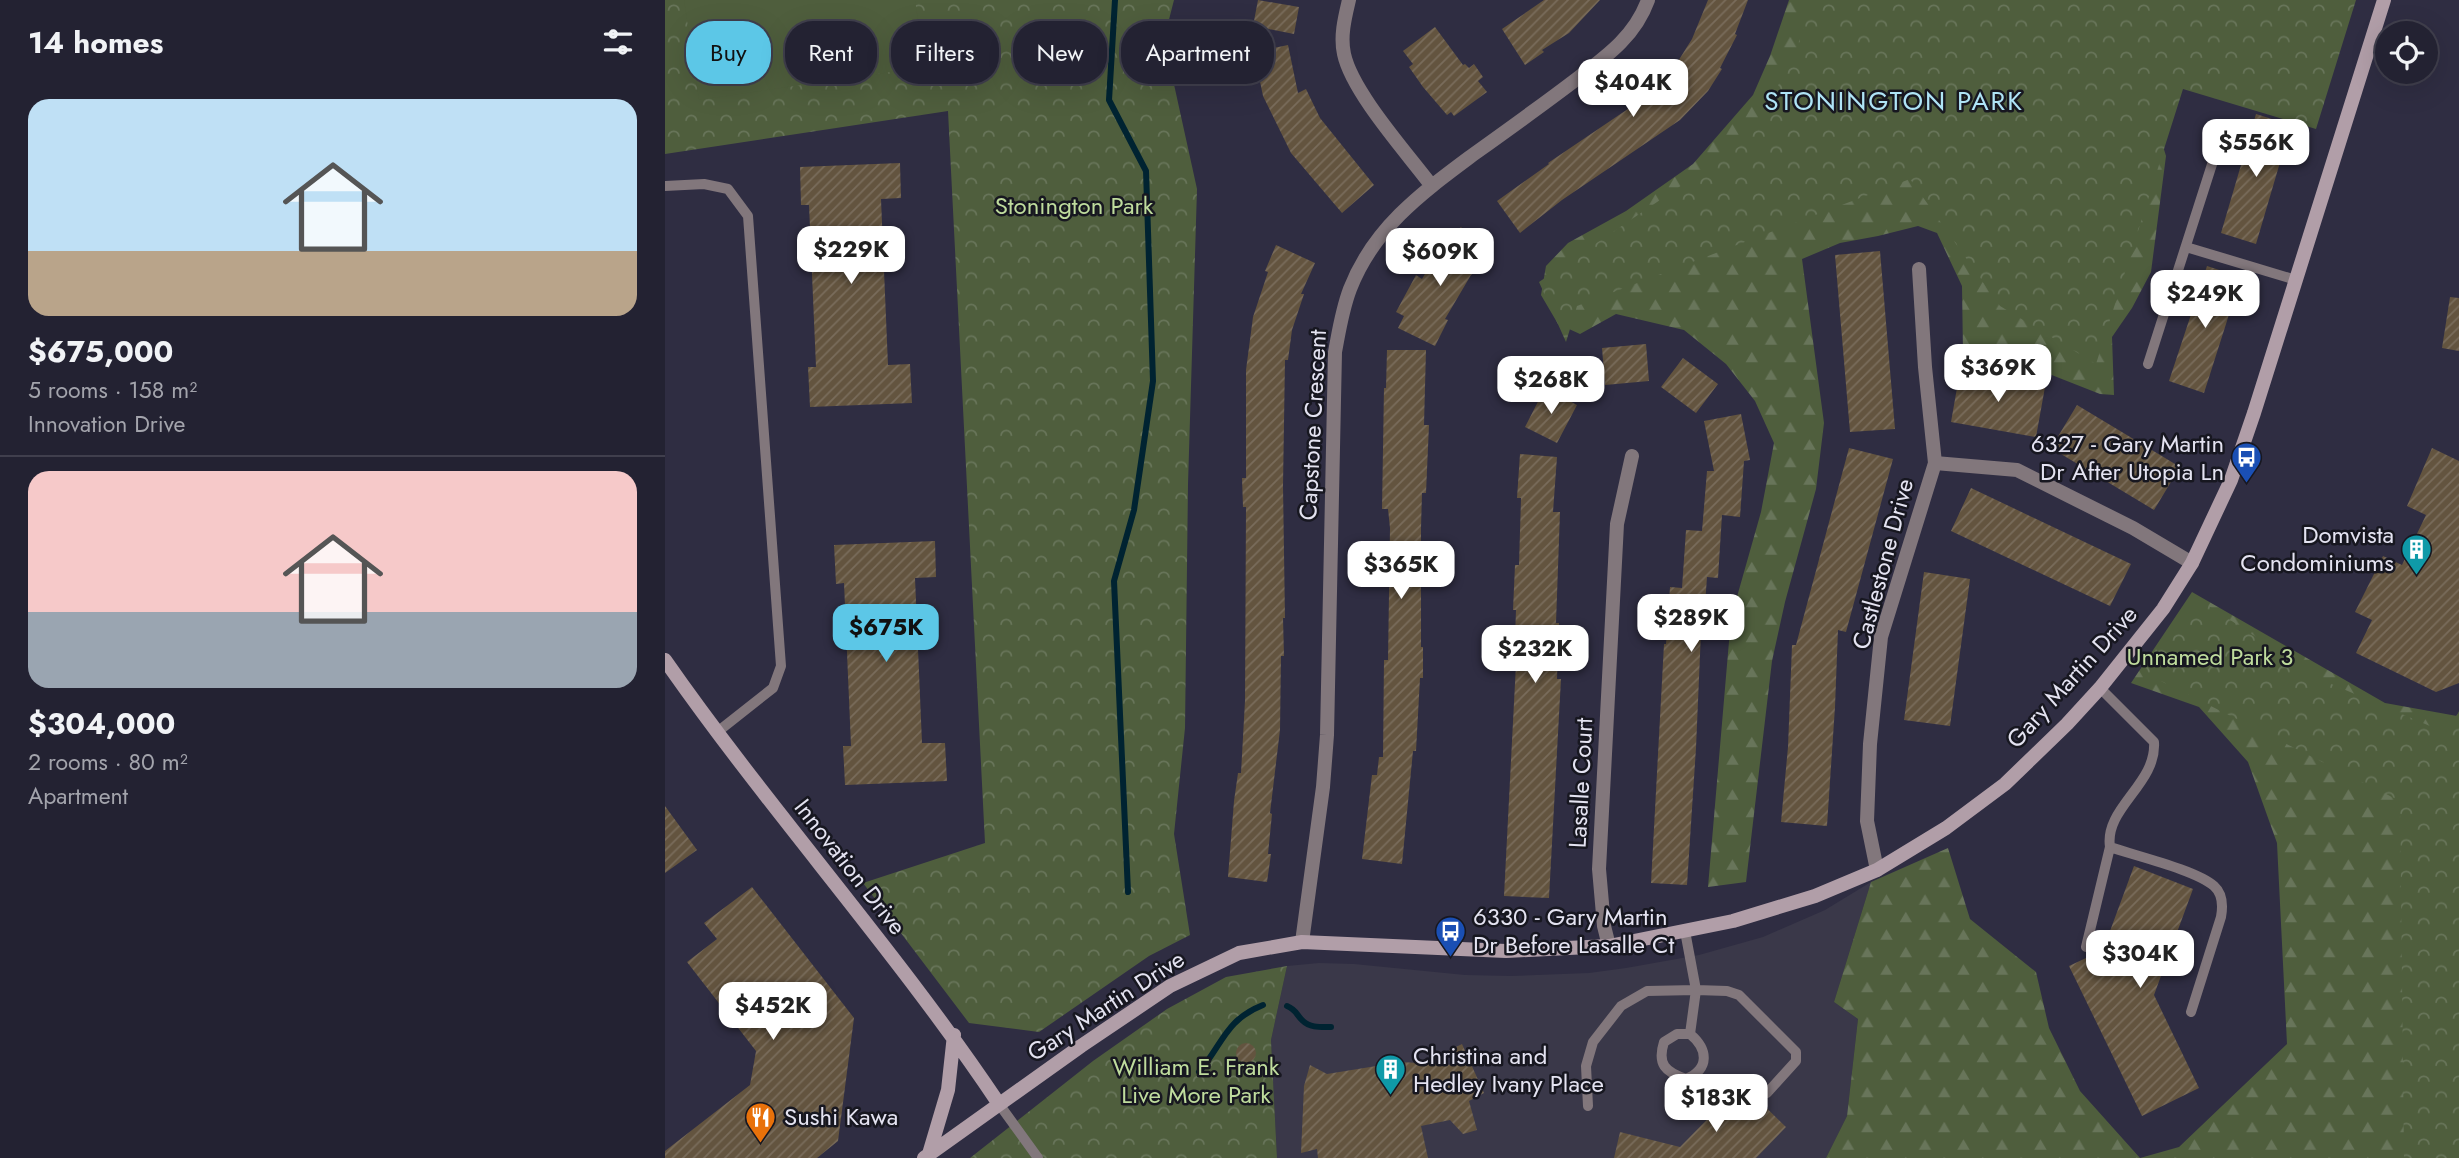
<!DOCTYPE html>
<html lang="en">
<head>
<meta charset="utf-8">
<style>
  :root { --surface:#232232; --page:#2f2f3e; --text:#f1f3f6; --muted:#a3a4ac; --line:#403f4d; --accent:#5cc7e7 }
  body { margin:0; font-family:Jost,sans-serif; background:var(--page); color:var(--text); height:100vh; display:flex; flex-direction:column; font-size:26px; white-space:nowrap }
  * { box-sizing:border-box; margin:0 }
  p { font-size:23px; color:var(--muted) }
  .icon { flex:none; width:38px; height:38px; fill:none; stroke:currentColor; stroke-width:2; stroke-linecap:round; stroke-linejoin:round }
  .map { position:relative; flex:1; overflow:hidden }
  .sheet { display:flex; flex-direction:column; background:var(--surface); width:665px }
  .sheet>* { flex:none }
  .banner { position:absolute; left:21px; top:21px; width:665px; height:63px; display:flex; gap:14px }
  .buttons { position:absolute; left:1710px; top:21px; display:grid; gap:14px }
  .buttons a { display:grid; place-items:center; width:63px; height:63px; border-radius:50%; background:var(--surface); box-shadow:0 7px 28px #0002,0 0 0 2px var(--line); font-size:35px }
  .price { position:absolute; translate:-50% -60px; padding:0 16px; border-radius:14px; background:#fff; color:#222; font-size:23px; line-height:46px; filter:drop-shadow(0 2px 4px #0008) }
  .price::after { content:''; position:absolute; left:50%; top:42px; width:21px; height:16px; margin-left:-10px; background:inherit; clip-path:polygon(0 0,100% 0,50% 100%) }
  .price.current { background:var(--accent); color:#111 }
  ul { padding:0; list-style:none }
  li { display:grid; align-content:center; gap:14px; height:371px; padding:0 28px }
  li+li { border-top:2px solid var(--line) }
  li span { display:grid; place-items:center; height:217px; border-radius:21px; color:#555 }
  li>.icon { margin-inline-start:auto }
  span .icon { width:126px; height:126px; fill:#fffc; stroke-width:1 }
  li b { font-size:30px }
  h2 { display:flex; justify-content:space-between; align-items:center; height:84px; padding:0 28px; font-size:30px }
  .pill { padding:0 24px; border-radius:28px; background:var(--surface); box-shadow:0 7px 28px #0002,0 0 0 2px var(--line); font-size:24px; line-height:63px }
  .pill.current { background:var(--accent); color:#111 }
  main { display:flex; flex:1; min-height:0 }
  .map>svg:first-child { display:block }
  .commercial { fill:#3a3849 }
  .forest { fill:url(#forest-firs) }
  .park { fill:url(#park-crowns) }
  .garden { fill:#4f5e3d }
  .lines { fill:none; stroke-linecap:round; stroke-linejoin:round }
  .stream { stroke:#002331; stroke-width:6 }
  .building { fill:url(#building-hatch) }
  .lane { stroke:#82777c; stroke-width:10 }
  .street { stroke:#82777c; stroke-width:14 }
  .secondary { stroke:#b19ea8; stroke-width:14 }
  .labels { text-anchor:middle; stroke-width:5; stroke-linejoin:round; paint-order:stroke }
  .park-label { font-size:24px; fill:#bfdc9d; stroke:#171720 }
  .street-label { font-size:24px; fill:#e4e3f1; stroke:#171720 }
  .poi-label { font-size:24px; fill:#e4e3f1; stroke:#171720; text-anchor:start }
  .neighbourhood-label { font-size:26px; letter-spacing:2px; fill:#afe4f6; stroke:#171720 }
</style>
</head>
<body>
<main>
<section class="sheet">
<h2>14 homes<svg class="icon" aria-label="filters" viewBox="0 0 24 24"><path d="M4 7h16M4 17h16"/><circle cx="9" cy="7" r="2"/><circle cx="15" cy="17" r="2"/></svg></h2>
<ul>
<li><span style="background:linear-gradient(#bfe0f5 70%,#b9a48a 0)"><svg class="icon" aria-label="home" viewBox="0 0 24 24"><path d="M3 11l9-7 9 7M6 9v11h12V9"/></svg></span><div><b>$675,000</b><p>5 rooms · 158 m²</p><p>Innovation Drive</p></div></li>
<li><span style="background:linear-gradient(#f6c9c9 65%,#9aa5b1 0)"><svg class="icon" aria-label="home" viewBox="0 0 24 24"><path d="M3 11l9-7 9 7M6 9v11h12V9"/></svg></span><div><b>$304,000</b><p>2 rooms · 80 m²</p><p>Apartment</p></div></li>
</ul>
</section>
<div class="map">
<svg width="1794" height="1158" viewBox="0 0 1794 1158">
  <defs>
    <pattern id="forest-firs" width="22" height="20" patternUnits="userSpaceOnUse" patternTransform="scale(1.75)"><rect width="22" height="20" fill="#4f5e3d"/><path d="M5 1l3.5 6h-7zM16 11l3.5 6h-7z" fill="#68755a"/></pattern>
    <pattern id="park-crowns" width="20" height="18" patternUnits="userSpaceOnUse" patternTransform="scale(1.75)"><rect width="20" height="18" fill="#4f5e3d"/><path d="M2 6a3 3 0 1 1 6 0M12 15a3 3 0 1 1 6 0" fill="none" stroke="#68755a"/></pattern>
    <pattern id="building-hatch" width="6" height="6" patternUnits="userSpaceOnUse" patternTransform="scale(1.75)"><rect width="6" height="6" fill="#63543f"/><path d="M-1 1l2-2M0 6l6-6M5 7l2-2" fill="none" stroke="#796c5b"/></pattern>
  </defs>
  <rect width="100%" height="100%" fill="#2f2d42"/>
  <path class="commercial" d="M1206 882 1169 1002 1193 1019 1182 1116 1161 1158H612L606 1040 622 966 654 963 689 964 800 975 846 976 924 973 961 968 1034 955 1098 937 1160 910Z"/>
  <path class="forest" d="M1124 0H1339L1490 120 1501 156 1486 272 1467 308 1447 337 1449 395 1435 394 1354 362 1298 354 1297 286 1272 233 1253 226 1213 236 1175 243 1137 259 1159 423 1151 489 1120 602 1107 661 1081 882 1043 887 1066 618 1096 512 1109 443 1090 401 1061 364 1019 330 951 314 915 334 893 324 876 295 881 266 903 243 961 211 1028 164 1088 95 1105 56Z
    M1527 592 1720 703 1792 716 1794 711V1158H1475L1514 1147 1622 1044 1612 843 1583 762 1534 707 1466 683Z
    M1283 848 1305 919 1371 972 1384 1028 1415 1091 1475 1158H1161L1182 1116 1193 1019 1169 1002 1206 882Z"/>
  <path class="park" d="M0 0H509L499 39 532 189 523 484 520 728 509 834 525 935 484 956 374 1032 304 1023 198 883 320 843 283 111 0 154Z
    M1148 0H1691L1651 129 1518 89 1431 364 1335 306 1245 179 912 306 901 342 874 282 1085 139 1130 53Z
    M1530 597 1657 680 1779 732 1794 712V1158H1739L1735 801 1478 672Z
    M622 966 606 1040 612 1158H305L428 1061 502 1009 561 977Z"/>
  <path class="garden" d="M19 0H250L260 67 34 100Z"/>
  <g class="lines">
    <path class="stream" d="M450 0 444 100 481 171 488 381 469 510 449 581 463 892
      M622 1006C632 1010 631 1015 638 1021 645 1028 656 1027 666 1027
      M534 1072C558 1044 560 1020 598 1005"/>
  </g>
  <path class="building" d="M593 0 634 7 629 34 588 26Z
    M879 0H935L904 33 877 50 879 52 860 65 837 29Z
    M1043 0H1083L1070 34 1072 35 1055 68 1057 69 1043 91 1015 120 897 200 855 233 832 201 884 164 883 163 988 92 1005 74 1027 39Z
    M770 27 798 65 800 64 804 68 809 64 818 77 813 81 822 92 789 116 786 112 782 115 758 87 744 67 748 64 738 51Z
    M623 45 633 93 641 89 655 118 709 185 677 213 626 153 598 96 589 52Z
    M1591 114 1626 125 1591 244 1556 233Z
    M235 163 236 198 216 199 223 365 245 364 247 403 145 407 143 367H151L144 205H136L135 167Z
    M796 227 824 261 806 275 780 319 783 320 770 346 733 328 739 316 731 312 751 275 757 279 780 240Z
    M611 245 650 263 636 294H639L627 330 623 360H620L618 486 620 618H618L619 656H616L615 730 605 813 607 814 603 854H606L602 882 563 877 569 801 573 773H576L580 701 581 507H578L577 478H581V370L588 317 603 272 600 271Z
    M1215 251 1230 429 1185 432 1170 255Z
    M1542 266 1576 277 1539 393 1504 381Z
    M1785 297 1794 298V351L1777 348Z
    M981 344 984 381 940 385 937 348Z
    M722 350H761L759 425H764L761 493H757L756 528V647H758V678H755L751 751H748L737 864 697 859 707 775H712L714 757H718L719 660H723L725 528 723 509H717L719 388H721Z
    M1018 358 1053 384 1031 413 996 387Z
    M1295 371 1380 387 1371 437 1286 422Z
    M880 388 912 405 892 443 860 427Z
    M1412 405 1515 467 1489 510 1386 448Z
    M1076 414 1085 460 1079 461 1075 517 1057 515 1053 578 1042 577 1038 633 1036 632 1031 748 1022 885 986 883 999 644H1001L1005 587 1017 588 1021 530 1037 531 1042 471H1049L1039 421Z
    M1184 448 1228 459 1181 632 1173 630 1170 707 1162 826 1116 822 1123 747 1127 645H1131Z
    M1767 448 1794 461V683L1771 692 1691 653 1707 620 1690 612 1718 556 1737 565 1761 515 1742 506Z
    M855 454 892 457 888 512H895L891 623H894L892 679H896L884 898 839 896 851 664H849L851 610H848L850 565H854L856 498H852Z
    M1306 488 1466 564 1445 606 1286 531Z
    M270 541 271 577 250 578 257 743H280L282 781 180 785 178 746H186L179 583 171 584 169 545Z
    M1259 572 1305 579 1285 726 1239 720Z
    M0 806 32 850 0 873Z
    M1469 866 1528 889 1489 995 1534 1088 1477 1116 1404 966 1438 950Z
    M87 887 189 1018 173 1141 152 1158H0V1151L85 1085 91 1051 22 962 52 939 39 923Z
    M571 1053a10 10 0 1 1 20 0a10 10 0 1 1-20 0Z
    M797 1044 819 1093 804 1101 812 1130 798 1134 785 1120 756 1126 763 1158H653L652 1149 636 1153 639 1086 645 1065 662 1074 736 1062 789 1065 783 1051Z
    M1077 1084 1121 1127 1091 1158H949L955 1132 1015 1147Z"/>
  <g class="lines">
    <path class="lane" d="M0 186 39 184 63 189 83 216 116 666 108 688 51 733
      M1521 247 1631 280
      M1483 364 1558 130
      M1435 688 1489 742C1492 784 1439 808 1445 847 1471 856 1531 870 1549 886 1558 894 1558 906 1556 917L1526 1012
      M1421 947 1445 847
      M1025 1034C1043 1049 1045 1069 1021 1079 1000 1072 992 1064 999 1042L1012 1034H1025L1031 990 1062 991 1074 995 1131 1052V1061L1102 1093
      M334 1104 373 1158
      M923 1106 921 1066 928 1042 956 1006 982 991 1031 990 1020 931"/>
    <path class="street" d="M684 0C680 17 675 36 679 54 687 92 742 153 766 185
      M1270 463 1352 470 1468 528 1527 563
      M1212 870 1202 821 1205 744 1216 637 1270 463 1260 367 1254 269
      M637 942 658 787 662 735 670 352C674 331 677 310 685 289 709 227 758 192 809 154 844 129 879 104 913 78 942 56 970 36 983 0
      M944 946 939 926 934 869 952 524 967 456"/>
    <path class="secondary" d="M0 660C106 812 231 950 334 1104
      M264 1154 283 1090 289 1035
      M259 1158 416 1046 505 986 574 953 637 942 841 951 944 946 1068 921 1150 896 1212 870 1281 828 1340 784 1402 724 1435 688 1498 609 1527 563 1566 480 1589 413 1719 0"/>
  </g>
  <defs>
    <symbol id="bus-pin" viewBox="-11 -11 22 30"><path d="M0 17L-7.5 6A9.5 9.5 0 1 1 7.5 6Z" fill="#1a4fb4" stroke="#171720"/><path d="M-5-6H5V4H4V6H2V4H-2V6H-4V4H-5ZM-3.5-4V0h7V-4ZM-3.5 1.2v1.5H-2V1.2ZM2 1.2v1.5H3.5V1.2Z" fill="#fff"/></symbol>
    <symbol id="building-pin" viewBox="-11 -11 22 30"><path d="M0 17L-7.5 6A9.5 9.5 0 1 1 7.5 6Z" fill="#0f9aa8" stroke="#171720"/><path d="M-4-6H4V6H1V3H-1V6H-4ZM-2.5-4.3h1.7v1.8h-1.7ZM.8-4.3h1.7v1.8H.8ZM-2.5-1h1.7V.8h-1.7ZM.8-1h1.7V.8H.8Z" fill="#fff"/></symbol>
    <symbol id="restaurant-pin" viewBox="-11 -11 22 30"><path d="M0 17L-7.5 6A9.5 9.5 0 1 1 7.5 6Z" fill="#e8710a" stroke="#171720"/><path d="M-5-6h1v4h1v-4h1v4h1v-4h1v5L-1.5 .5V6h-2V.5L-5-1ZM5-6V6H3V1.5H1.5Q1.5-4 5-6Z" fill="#fff"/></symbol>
  </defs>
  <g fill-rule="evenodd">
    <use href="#bus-pin" x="1564" y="440" width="35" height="47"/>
    <use href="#building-pin" x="1734" y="532" width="35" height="47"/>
    <use href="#bus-pin" x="768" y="914" width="35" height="47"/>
    <use href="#building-pin" x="708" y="1052" width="35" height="47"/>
    <use href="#restaurant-pin" x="78" y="1100" width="35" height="47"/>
  </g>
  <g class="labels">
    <g class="park-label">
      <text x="409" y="214">Stonington Park</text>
      <text x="1545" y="665">Unnamed Park 3</text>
      <text x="531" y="1075">William E. Frank<tspan x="531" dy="28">Live More Park</tspan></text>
    </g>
    <g class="street-label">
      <text transform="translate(648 425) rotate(-87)" y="8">Capstone Crescent</text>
      <text transform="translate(1218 564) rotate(-75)" y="8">Castlestone Drive</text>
      <text transform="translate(1407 677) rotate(-48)" y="8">Gary Martin Drive</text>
      <text transform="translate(916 783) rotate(-87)" y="8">Lasalle Court</text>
      <text transform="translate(185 867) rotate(52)" y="8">Innovation Drive</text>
      <text transform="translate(441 1006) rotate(-33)" y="8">Gary Martin Drive</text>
    </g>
    <g class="poi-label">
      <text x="1559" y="452" text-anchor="end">6327 - Gary Martin<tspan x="1559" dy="28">Dr After Utopia Ln</tspan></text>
      <text x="1729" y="543" text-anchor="end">Domvista<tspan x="1729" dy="28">Condominiums</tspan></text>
      <text x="808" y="925">6330 - Gary Martin<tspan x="808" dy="28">Dr Before Lasalle Ct</tspan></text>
      <text x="748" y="1064">Christina and<tspan x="748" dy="28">Hedley Ivany Place</tspan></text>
      <text x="119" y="1125">Sushi Kawa</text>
    </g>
    <g class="neighbourhood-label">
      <text x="1229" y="110">STONINGTON PARK</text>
    </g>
  </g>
</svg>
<div class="buttons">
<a><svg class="icon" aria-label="locate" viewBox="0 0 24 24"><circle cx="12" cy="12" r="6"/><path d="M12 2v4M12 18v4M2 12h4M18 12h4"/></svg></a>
</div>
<b class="price" style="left:968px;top:119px">$404K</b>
<b class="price" style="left:1591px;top:179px">$556K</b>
<b class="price" style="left:186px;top:286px">$229K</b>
<b class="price" style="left:775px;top:288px">$609K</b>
<b class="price" style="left:1540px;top:330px">$249K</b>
<b class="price" style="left:1333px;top:404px">$369K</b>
<b class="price" style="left:886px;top:416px">$268K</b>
<b class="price" style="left:736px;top:601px">$365K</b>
<b class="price" style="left:1026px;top:654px">$289K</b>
<b class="price current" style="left:221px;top:664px">$675K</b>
<b class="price" style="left:870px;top:685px">$232K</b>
<b class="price" style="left:1475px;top:990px">$304K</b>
<b class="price" style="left:108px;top:1042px">$452K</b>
<b class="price" style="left:1051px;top:1134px">$183K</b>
<div class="banner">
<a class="pill current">Buy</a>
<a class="pill">Rent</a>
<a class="pill">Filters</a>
<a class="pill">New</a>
<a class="pill">Apartment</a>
</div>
</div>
</main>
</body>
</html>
